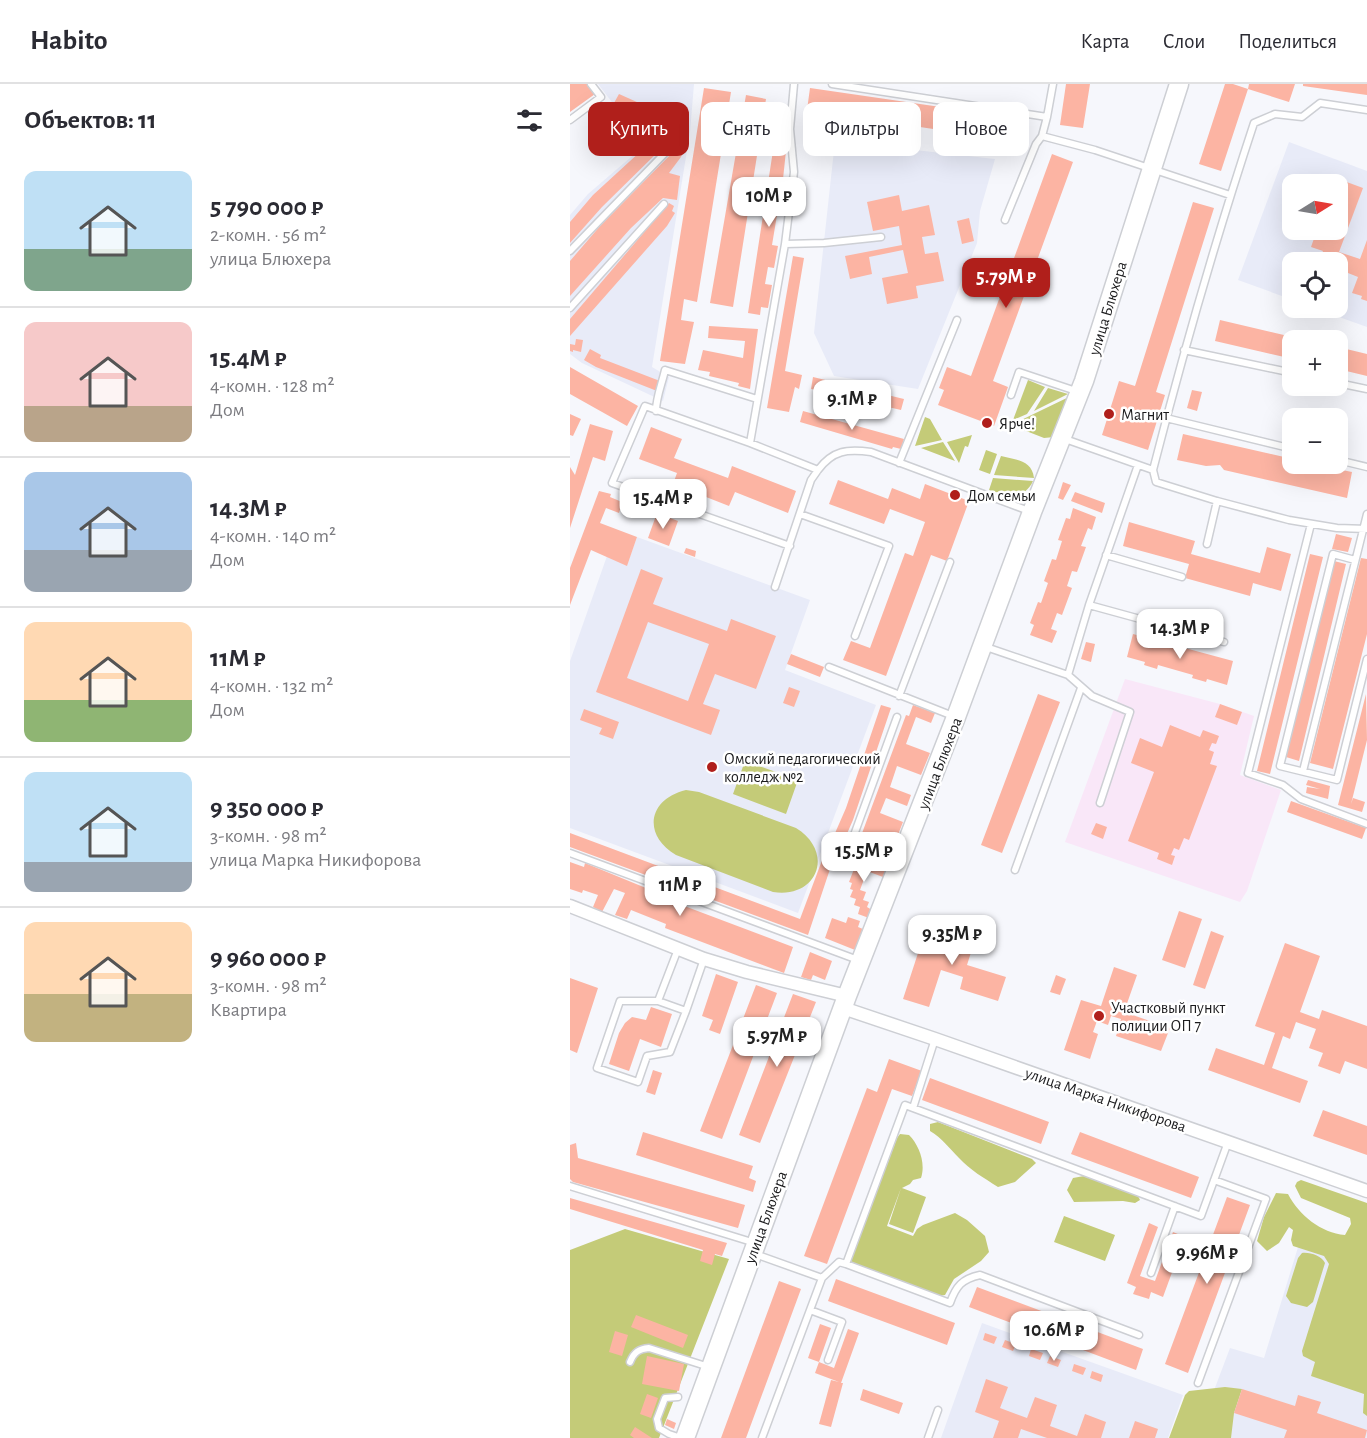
<!DOCTYPE html>
<html lang="ru">
<head>
<meta charset="utf-8">
<style>
  :root { --surface:#fff; --page:#f2f2f3; --text:#2b2b33; --muted:#7c7c81; --line:#e1e1e2; --accent:#b01f1b }
  body { margin:0; font-family:"Alegreya Sans",sans-serif; background:var(--page); color:var(--text); height:100vh; display:flex; flex-direction:column; font-size:22px; white-space:nowrap }
  * { box-sizing:border-box; margin:0 }
  p { font-size:20px; color:var(--muted) }
  .icon { flex:none; width:33px; height:33px; fill:none; stroke:currentColor; stroke-width:2; stroke-linecap:round; stroke-linejoin:round }
  .map { position:relative; flex:1; overflow:hidden }
  .side { display:flex; flex-direction:column; background:var(--surface); width:570px }
  .side>* { flex:none }
  .top-card { position:absolute; left:18px; top:18px; width:570px; height:54px; display:flex; gap:12px }
  .needle { width:39px; rotate:79deg }
  .fabs { position:absolute; left:712px; top:90px; display:grid; gap:12px }
  .fabs a { display:grid; place-items:center; width:66px; height:66px; border-radius:12px; background:var(--surface); box-shadow:0 6px 24px #0002; font-size:30px }
  .price { position:absolute; translate:-50% -51px; padding:0 14px; border-radius:12px; background:#fff; color:#222; font-size:20px; line-height:39px; filter:drop-shadow(0 2px 3px #0008) }
  .price::after { content:''; position:absolute; left:50%; top:36px; width:18px; height:14px; margin-left:-9px; background:inherit; clip-path:polygon(0 0,100% 0,50% 100%) }
  .price.selected { background:var(--accent); color:#fff }
  ul { padding:0; list-style:none }
  li { display:flex; align-items:center; gap:18px; height:150px; padding:0 24px }
  li+li { border-top:2px solid var(--line) }
  li span { display:grid; place-items:center; flex:none; width:168px; height:120px; border-radius:12px; color:#555 }
  li>.icon { margin-inline-start:auto }
  span .icon { width:72px; height:72px; fill:#fffc; stroke-width:1 }
  li b { font-size:26px }
  h2 { display:flex; justify-content:space-between; align-items:center; height:72px; padding:0 24px; font-size:26px }
  .pill { padding:0 21px; border-radius:12px; background:var(--surface); box-shadow:0 6px 24px #0002; font-size:21px; line-height:54px }
  .pill.selected { background:var(--accent); color:#fff }
  header { display:flex; align-items:center; gap:36px; box-sizing:border-box; height:84px; padding:0 30px; background:var(--surface); border-bottom:2px solid var(--line) }
  header strong { font-size:28px }
  nav { display:flex; gap:33px; margin-inline-start:auto; font-size:21px }
  main { display:flex; flex:1; min-height:0 }
  .map>svg:first-child { display:block }
  .built { fill:#e8ebf8; fill-rule:evenodd }
  .medical { fill:#f9e7f8 }
  .green { fill:#c4cb78 }
  .building { fill:#fcb4a3; fill-rule:evenodd }
  .lines { fill:none; stroke-linecap:round; stroke-linejoin:round }
  .lane-casing { stroke:#cdcfd4; stroke-width:9 }
  .street-casing { stroke:#cdcfd4; stroke-width:15 }
  .secondary-casing { stroke:#cdcfd4; stroke-width:21 }
  .lane { stroke:#fff; stroke-width:6 }
  .street { stroke:#fff; stroke-width:12 }
  .secondary { stroke:#fff; stroke-width:18 }
  .poi-dot { fill:#b01f1b; stroke:#fff; stroke-width:2 }
  .labels { text-anchor:middle; stroke-width:5; stroke-linejoin:round; paint-order:stroke }
  .street-label { font-size:16px; fill:#1b1b1d; stroke:#fff }
  .poi-label { font-size:16px; fill:#1b1b1d; stroke:#fff; text-anchor:start }
</style>
</head>
<body>
<header>
<strong>Habito</strong>
<nav><a>Карта</a><a>Слои</a><a>Поделиться</a></nav>
</header>
<main>
<section class="side">
<h2>Объектов: 11<svg class="icon" aria-label="filters" viewBox="0 0 24 24"><path d="M4 7h16M4 17h16"/><circle cx="9" cy="7" r="2"/><circle cx="15" cy="17" r="2"/></svg></h2>
<ul>
<li><span style="background:linear-gradient(#bfe0f5 65%,#7fa58c 0)"><svg class="icon" aria-label="home" viewBox="0 0 24 24"><path d="M3 11l9-7 9 7M6 9v11h12V9"/></svg></span><div><b>5 790 000 ₽</b><p>2-комн. · 56 m²</p><p>улица Блюхера</p></div></li>
<li><span style="background:linear-gradient(#f6c9c9 70%,#b9a48a 0)"><svg class="icon" aria-label="home" viewBox="0 0 24 24"><path d="M3 11l9-7 9 7M6 9v11h12V9"/></svg></span><div><b>15.4M ₽</b><p>4-комн. · 128 m²</p><p>Дом</p></div></li>
<li><span style="background:linear-gradient(#a9c7e8 65%,#9aa5b1 0)"><svg class="icon" aria-label="home" viewBox="0 0 24 24"><path d="M3 11l9-7 9 7M6 9v11h12V9"/></svg></span><div><b>14.3M ₽</b><p>4-комн. · 140 m²</p><p>Дом</p></div></li>
<li><span style="background:linear-gradient(#ffd9b3 65%,#8fb573 0)"><svg class="icon" aria-label="home" viewBox="0 0 24 24"><path d="M3 11l9-7 9 7M6 9v11h12V9"/></svg></span><div><b>11M ₽</b><p>4-комн. · 132 m²</p><p>Дом</p></div></li>
<li><span style="background:linear-gradient(#bfe0f5 75%,#9aa5b1 0)"><svg class="icon" aria-label="home" viewBox="0 0 24 24"><path d="M3 11l9-7 9 7M6 9v11h12V9"/></svg></span><div><b>9 350 000 ₽</b><p>3-комн. · 98 m²</p><p>улица Марка Никифорова</p></div></li>
<li><span style="background:linear-gradient(#ffd9b3 60%,#c2b280 0)"><svg class="icon" aria-label="home" viewBox="0 0 24 24"><path d="M3 11l9-7 9 7M6 9v11h12V9"/></svg></span><div><b>9 960 000 ₽</b><p>3-комн. · 98 m²</p><p>Квартира</p></div></li>
</ul>
</section>
<div class="map">
<svg width="797" height="1354" viewBox="0 0 797 1354">
  <rect width="100%" height="100%" fill="#f6f7fc"/>
  <path class="built" d="M28 0H124L120 48 82 283 99 293 93 317 12 279 0 270V131L18 110 75 61Z
    M265 57 425 75 410 127 407 159 348 305 264 292 244 249Z
    M719 58 797 87V243L744 224H768V178H723V216L668 196ZM723 100H768V146H723Z
    M67 453 240 516 215 586 306 621 228 829 0 744V577L37 472 57 481Z
    M733 1147 797 1172V1354H626L660 1264 694 1274Z
    M412 1239 613 1311 598 1354H371Z"/>
  <path class="medical" d="M555 595 650 620 684 632 670 691 711 706 677 807 670 818 495 758Z"/>
  <path class="green" d="M458 296 475 303 457 330 443 336Z
    M478 304 498 310 464 327Z
    M503 311 484 353 474 354 441 341Z
    M355 333 360 335 372 356 345 362Z
    M402 351 398 363 395 362 389 379 377 358Z
    M373 358 385 377 351 364Z
    M416 366 427 370 420 390 409 386Z
    M431 372C446 376 462 376 464 394L424 391Z
    M423 394 463 397C454 417 436 411 419 406Z
    M175 677 228 696 216 730 163 710Z
    M116 706 129 708 226 744C265 768 248 815 203 808L106 771C72 751 78 715 116 706Z
    M368 1038 462 1075 466 1079 445 1098 428 1103C414 1094 400 1086 389 1074 379 1064 372 1054 360 1047V1040Z
    M330 1050 339 1051C349 1061 356 1079 351 1094L343 1096 340 1100 332 1104 356 1113 343 1149 319 1140 331 1104 317 1142 343 1152 347 1145 353 1141 385 1129 397 1136 415 1152 419 1168 411 1177 384 1195 375 1211 368 1212 280 1179 327 1054Z
    M514 1092 568 1112 570 1116 565 1119 553 1117 504 1118 497 1106 503 1094Z
    M731 1096 797 1119V1332L793 1329 794 1310 741 1292 745 1278 733 1272 732 1267 759 1180 754 1172 723 1162 721 1156 723 1146 719 1143 709 1159 697 1167 687 1157 694 1133 706 1109 718 1110C729 1131 751 1149 775 1151L781 1140 780 1134 731 1114 725 1102 727 1098Z
    M494 1132 545 1151 535 1177 484 1158Z
    M55 1145 159 1175 89 1354H0V1166Z
    M732 1169C740 1168 752 1172 755 1179L743 1218 737 1223 721 1219 716 1212 728 1174Z
    M655 1303 672 1305 664 1329 661 1354H599L615 1311 619 1307Z"/>
  <path class="building" d="M0 0H17L25 10 0 28Z
    M496 0H520L513 44 490 41Z
    M655 0H663L678 5 651 87 629 80Z
    M679 0H725L719 18 678 5Z
    M733 0H797V11L733 2Z
    M134 4 161 8 127 218 114 215 111 236 124 238 115 280 90 277Z
    M240 4 453 35 450 58 237 26Z
    M49 10 96 31 89 41 44 19Z
    M176 11 196 15 163 223 140 219Z
    M89 41 102 50 93 63 32 123 0 159V138L23 111 84 55 81 52Z
    M206 47 218 48 213 95 202 161 208 162 204 184 198 183 195 200 202 201 198 224 191 223 190 231 178 229Z
    M105 51 111 54 105 65 113 67 111 73 99 89 110 92 107 116 93 114 61 144 0 212V177L30 142 100 71 102 64 99 61Z
    M482 70 503 78 423 297 438 303 424 342 368 321 374 306 369 304 377 283 401 292Z
    M774 97 793 104 769 168 790 175 797 156V217L791 215 792 212 782 209 788 193 768 185V178H748L753 167 741 163 747 146H760L769 149 778 124 768 120V113Z
    M329 111 332 127 359 121 365 151 352 153 355 170 368 168 374 197 346 202 348 214 317 220 312 194 338 189 333 166 299 173 302 190 280 195 275 172 332 161 329 142 303 147 297 118Z
    M623 118 644 124 586 308 595 311 578 366 532 351 549 297 565 302Z
    M99 119 104 122 102 127 105 129 97 142 0 252V235Z
    M399 134 404 157 392 160 387 137Z
    M223 172 234 174 215 287 232 291 229 305 225 303 219 328 197 324Z
    M650 236 735 256H723V275L645 257Z
    M139 242 188 245 180 305 168 302 169 299 139 292 140 288 128 286 133 266 173 274 175 257 138 254Z
    M6 255 13 256 11 268 3 266V268L0 267V260L5 261Z
    M768 263 797 270V292L768 285Z
    M20 265 31 271 30 274 90 297 87 307 26 283 14 276Z
    M0 283 68 322 57 342 0 310Z
    M243 293 334 315 331 326 241 305Z
    M622 306 632 308 627 327 617 324Z
    M233 327 334 355 331 365 323 363 322 365 230 338Z
    M0 330 11 335 3 352 0 351Z
    M20 340 43 347 35 377 23 373 0 444V383L5 391Z
    M81 343 112 355 104 374 158 394 162 382 226 407 218 429 165 408 159 422 103 400 107 389 69 375Z
    M613 350 723 375V380H743L782 388 777 414 654 386 650 381 636 382 607 376Z
    M268 396 318 415 322 404 350 415 355 400 399 417 377 477 361 471 316 592 273 576 281 557 300 564 335 469 343 472 355 438 320 425 314 440 259 420Z
    M493 398 501 401 493 416 488 414Z
    M29 407 41 410 40 413 52 418 49 429 36 424 30 439 67 453 57 482 21 466 0 521V484Z
    M505 408 535 419 532 429 501 417Z
    M503 424 526 433 522 446 518 444 511 462 516 463 507 488 502 487 497 502 502 504 492 531 487 529 481 545 487 547 482 559 460 551 464 541 460 539 468 518 471 519 478 499 474 497 482 475 486 476 492 457 488 456 496 434 500 435Z
    M87 429 108 437 99 462 78 454Z
    M559 438 625 457 621 470 690 489 697 463 721 470 711 507 683 499 680 512 615 494 619 480 553 462Z
    M766 450 782 454 778 468 762 465Z
    M116 464 126 467 125 473 114 469Z
    M740 470 753 473 700 690 687 687Z
    M791 474 797 475V550L763 685 740 679Z
    M764 477 776 480 729 677 716 673Z
    M71 485 93 494 83 520 157 547 161 535 206 552 186 605 145 590 133 620 150 626 141 651 26 608ZM78 538 139 560 118 617 57 594Z
    M563 550 663 577 657 601 637 595 636 598 622 594 623 591 588 581 587 585 574 581 575 578 557 573Z
    M516 558 525 560 521 578 511 575Z
    M221 570 254 583 250 593 217 580Z
    M219 603 230 607 224 623 213 619Z
    M468 610 490 618 432 769 411 761Z
    M796 610 797 656 781 720 783 714 795 718 792 728 768 721Z
    M650 620 672 628 667 641 645 633Z
    M311 621 321 624 283 736 272 761 262 756 276 724Z
    M343 621 365 629 361 639 346 633 336 660 360 669 351 691 327 682 320 703 341 711 337 722 316 714 310 729 333 738 324 761 304 754 301 764 288 760 336 631 339 632Z
    M14 625 49 638 43 655 29 650 32 644 10 636Z
    M600 641 630 653 633 646 649 652 646 660 642 659 639 666 644 668 640 680 647 682 619 756 614 754 609 766 604 764 601 771 605 772 602 781 587 775 589 769 558 757 584 688 561 679 570 654 592 663Z
    M738 696 760 702 758 715 736 709 737 703 750 705 736 701Z
    M721 717 796 744 792 755 717 728Z
    M526 739 537 743 533 755 521 750Z
    M0 749 230 835 257 763 266 767 238 851 0 763Z
    M289 772 317 783 313 793 297 787 290 806 296 808 293 816 299 818 297 823 302 826 299 834 288 830 290 823 284 821 286 815 280 813 283 806 280 805 282 799 279 798Z
    M0 778 14 783 15 779 110 818 109 820 223 863 214 889 95 844 96 840 61 826 57 835 45 831 55 809 44 805 32 828 23 823 28 811 13 806 12 809 0 805Z
    M609 827 632 835 615 884 592 876Z
    M382 831 410 840 397 881 436 893 428 917 390 905 393 893 371 886 359 923 333 915 350 863 370 870Z
    M278 833 290 837 288 843 293 845 285 866 255 854 262 834 276 839Z
    M641 847 654 852 635 905 623 901Z
    M715 859 750 872 730 928 749 935 752 926 797 942V985L775 977 770 990 748 982 753 969 739 964 746 945 726 938 720 955 713 952 702 984 738 997 730 1019 638 986 646 964 694 981 705 949 685 942Z
    M240 868 262 877 255 896 243 891 241 896 231 893Z
    M544 883 567 891 554 928 600 944 591 967 546 952 551 935 541 932 538 941 527 937 523 948 528 950 520 975 494 966 511 916 531 922Z
    M146 890 168 898 150 950 139 946 143 936 132 932Z
    M486 891 496 895 490 911 480 908Z
    M0 894 28 904 7 969 0 966Z
    M186 901 207 909 152 1055 130 1047Z
    M223 910 246 918 190 1059 169 1051Z
    M81 923 102 930 91 963 70 955 59 987 39 980 49 949 55 939 62 933 76 936Z
    M319 975 352 987 342 1012 322 1005 257 1180 234 1172 297 1004 307 1008Z
    M83 986 92 989 85 1011 76 1008Z
    M360 994 479 1038 471 1060 352 1016Z
    M753 1026 797 1042V1071L743 1052Z
    M73 1048 183 1082 179 1094 186 1097 183 1108 66 1071Z
    M510 1048 629 1093 621 1114 501 1070Z
    M6 1059 8 1074 175 1121 168 1144 3 1098 0 1095V1061Z
    M657 1113 680 1121 618 1289 595 1280Z
    M0 1114 157 1159 152 1172 145 1170 142 1181 130 1177 133 1166 0 1125Z
    M579 1139 588 1143 570 1192 585 1197 603 1148 615 1153 593 1213 581 1208 579 1215 563 1210 566 1203 557 1199Z
    M266 1195 385 1239 377 1261 258 1217Z
    M209 1197 231 1205 176 1354H151Z
    M407 1203 573 1265 566 1286 399 1223Z
    M66 1231 118 1251 113 1264 61 1243Z
    M250 1240 261 1244 249 1278 238 1274Z
    M278 1245 289 1249 271 1299H273L261 1343 249 1340 261 1296 269 1298 245 1289 249 1278 264 1284Z
    M45 1247 58 1251 52 1272 39 1268Z
    M415 1249 427 1253 424 1260 413 1256Z
    M435 1256 446 1260 443 1267 432 1263Z
    M461 1265 473 1269 470 1276 459 1272Z
    M77 1272 114 1280 109 1307 72 1300Z
    M480 1272 491 1276 488 1283 477 1279Z
    M504 1280 516 1284 513 1291 502 1287Z
    M522 1287 533 1291 531 1298 520 1294Z
    M416 1295 438 1303 430 1324 457 1334 465 1313 487 1321 480 1342 507 1352 515 1330 536 1338 531 1354H477L451 1345 448 1354H423L429 1337 405 1328Z
    M293 1305 333 1319 329 1330 290 1316Z
    M672 1305 725 1322 728 1311 751 1318 747 1329 797 1346 795 1354H714L717 1346 664 1329Z
    M77 1310 88 1314 81 1334 70 1330Z
    M97 1335 106 1339 104 1345 95 1341Z
    M565 1337 588 1345 585 1354H559Z
    M65 1343 82 1354H64L60 1351Z"/>
  <g class="lines">
    <defs>
      <path id="lane" d="M262 0 477 33 472 52 525 66 660 111
        M477 33 483 0
        M0 36 31 13 21 0
        M435 136 466 60 472 52
        M215 160 254 159 311 153
        M0 167 96 68
        M0 224 94 120
        M614 266 723 289
        M768 299 797 305
        M441 311 449 288 506 307
        M86 327C86 313 92 300 95 286L187 315
        M596 334 723 365
        M495 355 583 386 586 398 647 417 719 436 767 444 797 445
        M180 359 215 160 224 88 220 45 224 0
        M768 376 797 383
        M329 379 387 236
        M583 386C613 269 646 154 684 39L705 30 732 33 750 19 797 26
        M230 430 319 462 285 552
        M741 440 678 689 713 701 731 715 797 740
        M637 460 647 417
        M220 462 42 399 75 322 180 359 248 386C263 366 277 365 301 368L459 427
        M536 471 612 493
        M785 476 763 470 710 682 767 696 797 575
        M205 503 241 396 248 386
        M519 521 654 558
        M416 563 498 591 522 612 560 628 530 719
        M259 583 383 632
        M498 591 519 521 568 381
        M329 612 380 478
        M327 633 280 762 328 778
        M733 687 797 430
        M0 769 288 876
        M445 786 511 604
        M108 865 88 917 116 927 134 875
        M88 917H50L27 984 68 998 77 972 100 968 116 927
        M343 1024 365 955
        M0 1102 185 1159
        M185 1170 252 1194
        M276 1180 380 1219C386 1202 392 1195 410 1191L569 1251
        M581 1189 605 1122
        M240 1226 272 1238 258 1276
        M60 1278C64 1268 69 1265 79 1264L139 1283
        M628 1299 696 1115 644 1096
        M108 1313 95 1314 87 1335 89 1344 99 1350 111 1354
        M192 1354 252 1194 269 1178 276 1180 335 1021 631 1132 658 1058
        M358 1354 368 1326"/>
      <path id="street" d="M0 822 134 875 177 888 277 912
        M273 924 365 955 797 1107"/>
      <path id="secondary" d="M115 1354 277 912 386 633 462 428 514 297 609 0"/>
    </defs>
    <use href="#lane" class="lane-casing"/>
    <use href="#street" class="street-casing"/>
    <use href="#secondary" class="secondary-casing"/>
    <use href="#lane" class="lane"/>
    <use href="#street" class="street"/>
    <use href="#secondary" class="secondary"/>
  </g>
  <g class="poi-dot">
    <circle cx="539" cy="330" r="6"/>
    <circle cx="417" cy="339" r="6"/>
    <circle cx="385" cy="411" r="6"/>
    <circle cx="142" cy="683" r="6"/>
    <circle cx="529" cy="932" r="6"/>
  </g>
  <g class="labels">
    <g class="street-label">
      <text transform="translate(537 224) rotate(-73)" y="6">улица Блюхера</text>
      <text transform="translate(369 679) rotate(-69)" y="6">улица Блюхера</text>
      <text transform="translate(536 1015) rotate(19)" y="6">улица Марка Никифорова</text>
      <text transform="translate(195 1133) rotate(-70)" y="6">улица Блюхера</text>
    </g>
    <g class="poi-label">
      <text x="551" y="336">Магнит</text>
      <text x="429" y="345">Ярче!</text>
      <text x="397" y="417">Дом семьи</text>
      <text x="154" y="680">Омский педагогический<tspan x="154" dy="18">колледж №2</tspan></text>
      <text x="541" y="929">Участковый пункт<tspan x="541" dy="18">полиции ОП 7</tspan></text>
    </g>
  </g>
</svg>
<div class="fabs">
<a><svg class="needle" viewBox="-14 -14 28 28"><path d="M0-13l5 13h-10z" fill="#e53935"/><path d="M0 13l5-13h-10z" fill="#7c7c81"/></svg></a>
<a><svg class="icon" aria-label="locate" viewBox="0 0 24 24"><circle cx="12" cy="12" r="6"/><path d="M12 2v4M12 18v4M2 12h4M18 12h4"/></svg></a>
<a>+</a>
<a>−</a>
</div>
<b class="price" style="left:199px;top:144px">10M ₽</b>
<b class="price selected" style="left:436px;top:225px">5.79M ₽</b>
<b class="price" style="left:282px;top:347px">9.1M ₽</b>
<b class="price" style="left:93px;top:446px">15.4M ₽</b>
<b class="price" style="left:610px;top:576px">14.3M ₽</b>
<b class="price" style="left:294px;top:799px">15.5M ₽</b>
<b class="price" style="left:110px;top:833px">11M ₽</b>
<b class="price" style="left:382px;top:882px">9.35M ₽</b>
<b class="price" style="left:207px;top:984px">5.97M ₽</b>
<b class="price" style="left:637px;top:1201px">9.96M ₽</b>
<b class="price" style="left:484px;top:1278px">10.6M ₽</b>
<div class="top-card">
<a class="pill selected">Купить</a>
<a class="pill">Снять</a>
<a class="pill">Фильтры</a>
<a class="pill">Новое</a>
</div>
</div>
</main>
</body>
</html>
